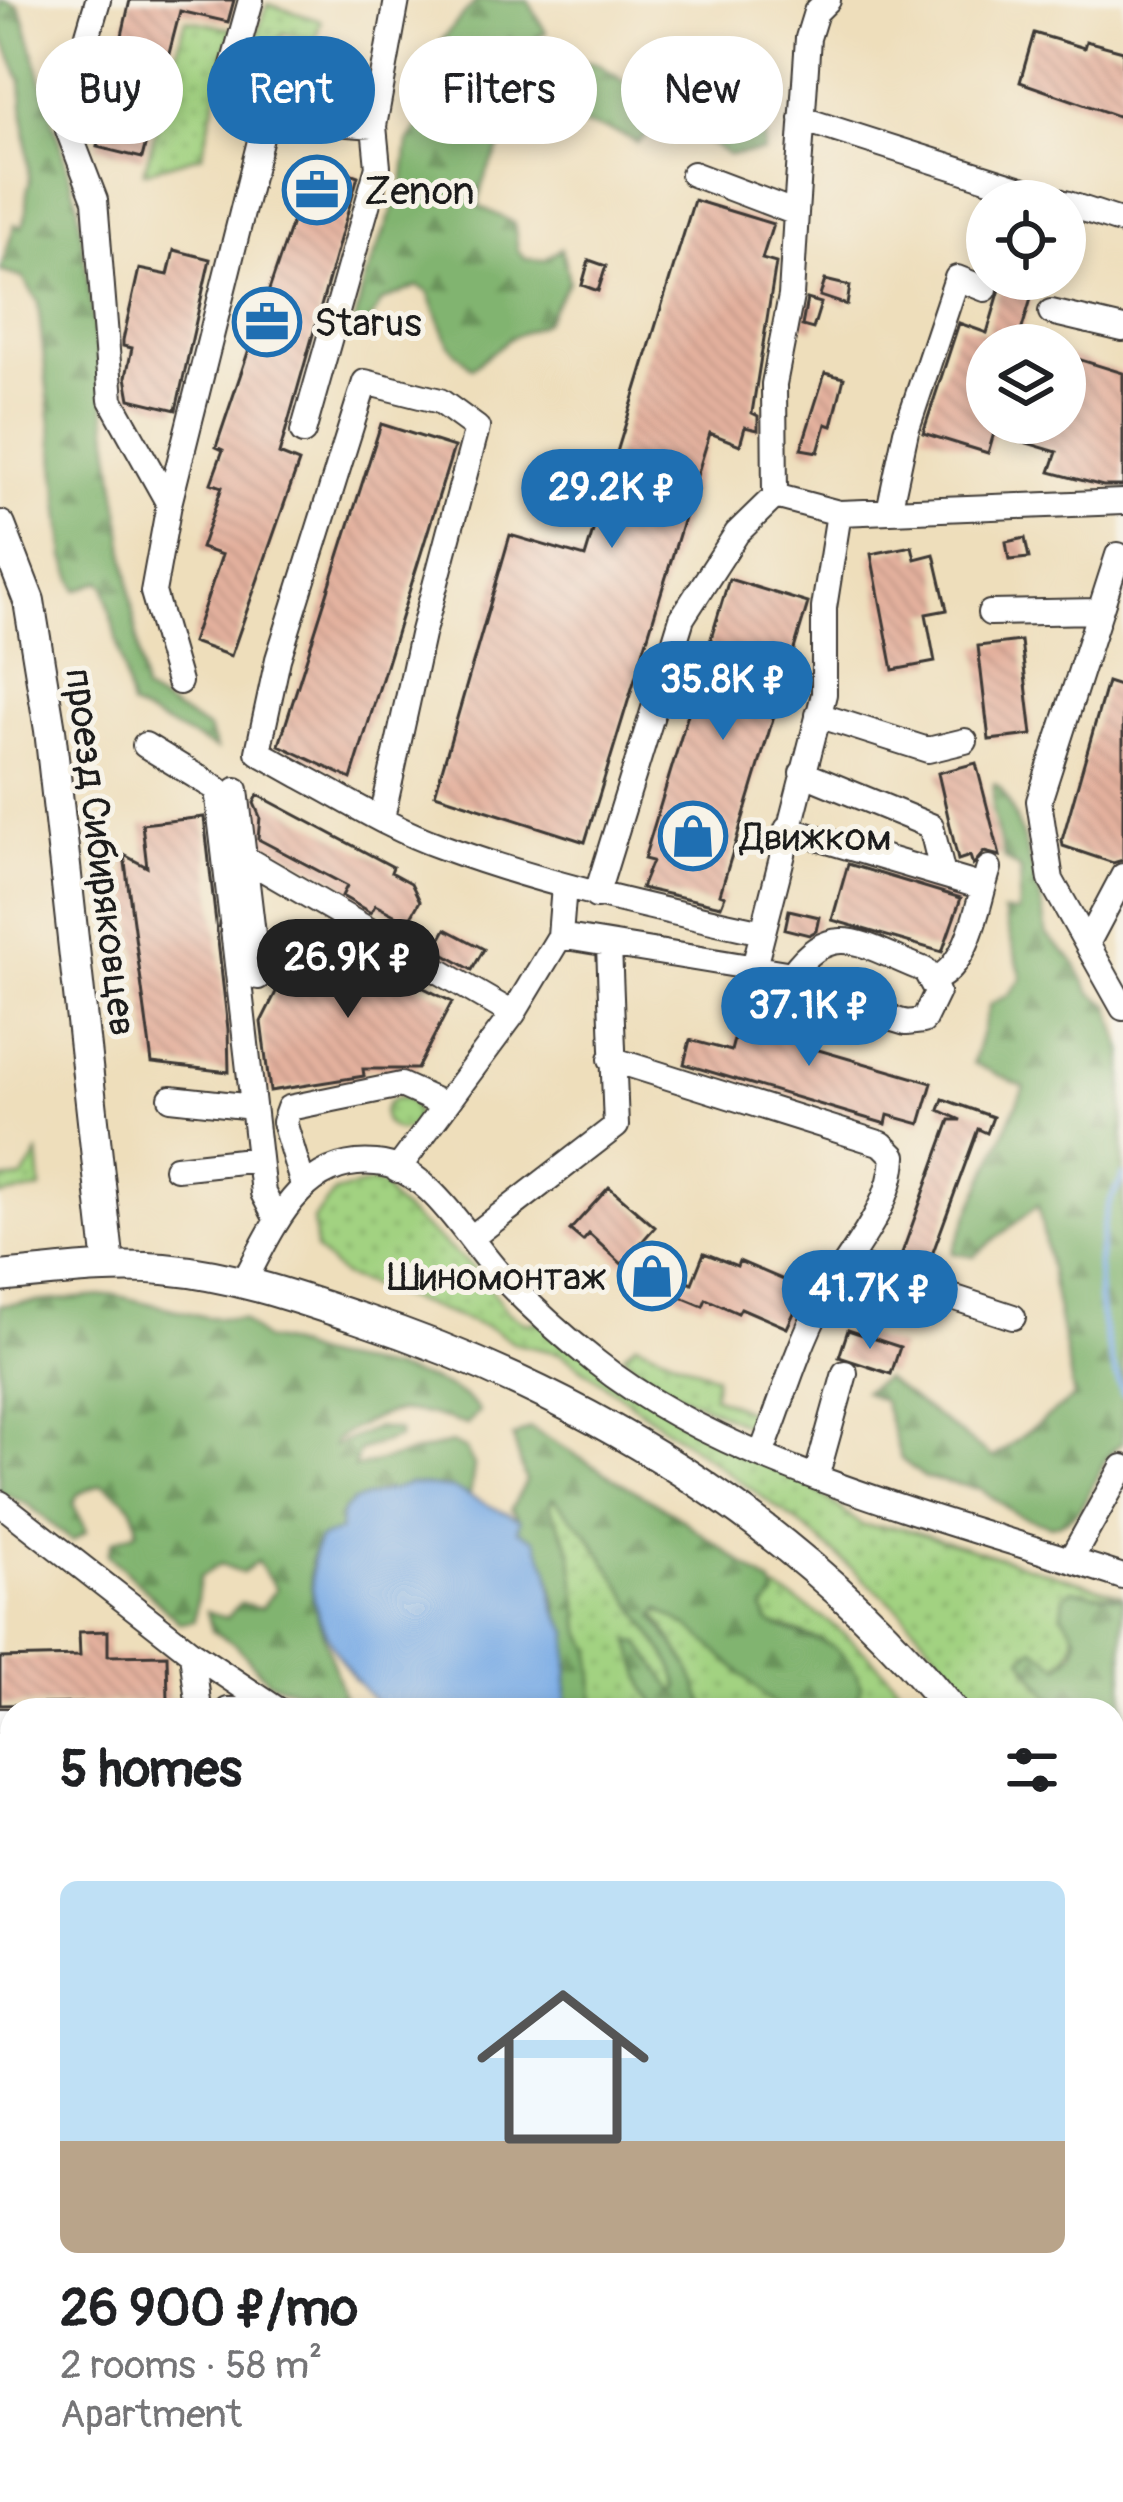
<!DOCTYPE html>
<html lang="en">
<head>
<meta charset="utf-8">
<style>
  :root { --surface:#fff; --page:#f2f2f2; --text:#202124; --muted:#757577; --line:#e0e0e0; --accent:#1f6fb2 }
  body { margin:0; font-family:Pangolin,sans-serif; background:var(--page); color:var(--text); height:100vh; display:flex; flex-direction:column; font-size:45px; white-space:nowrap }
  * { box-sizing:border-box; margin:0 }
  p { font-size:39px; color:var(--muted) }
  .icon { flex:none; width:66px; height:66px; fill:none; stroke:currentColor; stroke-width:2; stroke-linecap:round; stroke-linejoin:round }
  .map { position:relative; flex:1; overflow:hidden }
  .side { position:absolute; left:0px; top:1698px; width:1125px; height:804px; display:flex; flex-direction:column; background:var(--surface); border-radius:36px 36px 0 0; box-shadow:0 6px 18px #0003 }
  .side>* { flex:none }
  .top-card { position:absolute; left:36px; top:36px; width:1053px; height:108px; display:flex; gap:24px }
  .buttons { position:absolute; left:966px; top:180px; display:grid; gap:24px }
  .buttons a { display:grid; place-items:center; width:120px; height:120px; border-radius:50%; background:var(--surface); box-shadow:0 6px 18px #0003; font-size:60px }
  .price { position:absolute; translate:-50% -102px; padding:0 27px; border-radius:42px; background:var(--accent); color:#fff; font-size:39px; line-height:78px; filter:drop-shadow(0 3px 6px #0008) }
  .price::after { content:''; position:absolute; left:50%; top:72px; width:36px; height:27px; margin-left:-18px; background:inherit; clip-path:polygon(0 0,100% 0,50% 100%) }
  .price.selected { background:#222; color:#fff }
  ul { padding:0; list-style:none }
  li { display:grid; align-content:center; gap:24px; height:636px; padding:0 60px }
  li+li { border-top:3px solid var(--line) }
  li span { display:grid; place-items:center; height:372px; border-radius:18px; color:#555 }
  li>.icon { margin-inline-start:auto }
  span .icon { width:216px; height:216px; fill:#fffc; stroke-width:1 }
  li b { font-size:51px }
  h2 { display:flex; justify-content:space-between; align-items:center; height:144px; padding:0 60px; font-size:51px }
  .tag { padding:0 42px; border-radius:54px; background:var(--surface); box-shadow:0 6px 18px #0003; font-size:42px; line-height:108px }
  .tag.selected { background:var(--accent); color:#fff }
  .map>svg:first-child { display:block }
  .grass { fill:url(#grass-dots); stroke:#5f774e; stroke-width:3 }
  .forest { fill:url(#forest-firs); stroke:#4e6846; stroke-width:3 }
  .water { fill:#79abe5; stroke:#4a6480; stroke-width:3 }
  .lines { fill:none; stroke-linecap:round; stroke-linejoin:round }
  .stream { stroke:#79abe5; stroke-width:6 }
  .building { fill:url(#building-back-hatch) }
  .minor-casing { stroke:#3c3934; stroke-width:28 }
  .major-casing { stroke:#3c3934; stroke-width:34 }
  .minor { stroke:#fff; stroke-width:24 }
  .major { stroke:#fff; stroke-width:30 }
  .rail { stroke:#1c1c1c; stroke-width:6; stroke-dasharray:18 9; stroke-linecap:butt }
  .labels { text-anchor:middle; stroke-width:10; stroke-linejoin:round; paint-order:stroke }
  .poi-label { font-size:39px; fill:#1c1c1c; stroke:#f7f3e8; text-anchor:start }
  .street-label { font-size:39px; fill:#1c1c1c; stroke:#f7f3e8 }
</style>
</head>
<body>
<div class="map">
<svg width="1123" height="2502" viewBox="0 0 1123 2502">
  <defs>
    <pattern id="grass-dots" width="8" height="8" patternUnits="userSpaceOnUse" patternTransform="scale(3)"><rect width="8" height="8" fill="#a2d281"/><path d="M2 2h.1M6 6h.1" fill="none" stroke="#8bb46f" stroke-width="1.8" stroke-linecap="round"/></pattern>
    <pattern id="forest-firs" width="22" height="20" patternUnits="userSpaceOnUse" patternTransform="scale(3)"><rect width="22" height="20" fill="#81b46f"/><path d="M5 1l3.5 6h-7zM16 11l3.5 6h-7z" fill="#69925a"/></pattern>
    <pattern id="building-back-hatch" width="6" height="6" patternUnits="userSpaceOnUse" patternTransform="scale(3)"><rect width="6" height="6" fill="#e3b09d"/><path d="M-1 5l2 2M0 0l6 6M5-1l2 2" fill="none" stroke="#c29787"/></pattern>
  </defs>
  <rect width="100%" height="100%" fill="#f7f3e8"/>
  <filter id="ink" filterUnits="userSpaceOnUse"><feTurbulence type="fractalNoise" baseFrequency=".00833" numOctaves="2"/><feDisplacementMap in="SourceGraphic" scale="24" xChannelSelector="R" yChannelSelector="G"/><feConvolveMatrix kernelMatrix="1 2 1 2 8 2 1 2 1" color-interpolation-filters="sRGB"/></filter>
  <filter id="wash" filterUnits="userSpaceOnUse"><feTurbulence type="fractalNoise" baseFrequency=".004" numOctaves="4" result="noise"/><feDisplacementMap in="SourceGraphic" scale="48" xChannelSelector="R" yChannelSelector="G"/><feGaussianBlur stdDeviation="2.7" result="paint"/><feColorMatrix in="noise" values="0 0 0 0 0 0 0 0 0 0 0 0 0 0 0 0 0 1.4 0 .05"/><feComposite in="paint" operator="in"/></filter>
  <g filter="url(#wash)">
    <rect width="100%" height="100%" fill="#eedebb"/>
    <path class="grass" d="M268 4 321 21 315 40 283 33 268 59 255 39Z
      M186 19 232 29 202 155 144 172Z
      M384 1114a16 16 0 1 1 32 0a16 16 0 1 1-32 0Z
      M38 1153 41 1189 0 1196V1180L23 1178Z
      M372 1183 384 1187 392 1201 477 1271 507 1312 526 1323 538 1321 805 1482 863 1526 902 1528 1123 1595 1067 1593C1073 1626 1085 1645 1056 1667L1034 1648 1026 1666 1059 1710H988L901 1611 803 1526 562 1354 517 1344 491 1329 343 1276 316 1250 313 1220 335 1192Z
      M636 1343 715 1376 713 1396 766 1419 751 1428 655 1382 623 1355Z
      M553 1497 588 1534 673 1667 680 1687 675 1692 657 1673 639 1665 646 1690 664 1710 639 1706 594 1710 592 1650 581 1631 571 1550 549 1505Z
      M776 1590C833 1617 879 1661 919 1710H855C867 1648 817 1637 770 1624L763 1609Z
      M653 1610C679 1610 765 1686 780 1710H707L688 1665Z
      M1113 1803 1123 1816V1911L1113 1896Z"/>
    <path class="forest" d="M0 0 18 5 22 13 77 202 144 692 208 729 216 749 131 707 105 587 101 581 77 590 65 557 38 302 23 278 0 271 15 224 21 228C31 214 22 198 30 183L21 81 0 31Z
      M477 0H528L546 33 537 36 552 60 596 63 655 102 676 98 697 120 717 128 731 118 735 83 745 80C758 98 769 130 763 152L728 155 710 143 657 127 637 143C614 124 530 115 505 127 501 158 479 173 479 206L514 223 518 251 525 259 545 260 561 248 569 281 545 322 509 339 472 368 449 345 428 292 418 286 382 301 363 333 353 330 364 283 403 184 408 143 426 114 420 79 428 73 442 39Z
      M994 784C1013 790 1047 910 1046 934L1074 962 1090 992 1110 1006 1123 1052V1442C1088 1464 1098 1515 1051 1526L1017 1515 981 1489 925 1478 901 1459 883 1401 864 1391 884 1378 993 1458 1074 1397 1038 1205 974 1256 952 1253 1024 1087 973 1063 990 1004 1009 995 1022 978 1003 912H1018L1021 870 1004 858 992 810Z
      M114 1295 206 1317 242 1319 264 1340C288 1340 304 1354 326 1358 370 1366 454 1374 479 1412L467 1425C403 1406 393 1403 335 1440L334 1446 377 1427 399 1431V1437L359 1451 354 1468 451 1443 466 1450 474 1466 470 1495 409 1484 341 1514 340 1531C335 1534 328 1535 324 1538 284 1568 343 1672 346 1710H324L311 1688 301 1692 269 1682 235 1644 212 1631 207 1611 227 1618 240 1603 261 1608 276 1589 257 1561 243 1573 221 1564 200 1577 194 1621 180 1623 108 1554 113 1541 137 1532C139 1506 122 1496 102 1484L78 1494 73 1504 87 1531 72 1541 29 1505 0 1492V1305Z
      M530 1428 676 1515 772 1585 776 1597 763 1609 767 1621C803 1643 839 1628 861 1685L855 1710H780L696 1632 659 1609 654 1616 688 1665 707 1710 658 1706 646 1690 630 1642 640 1643 675 1692 680 1687 673 1667 588 1534 553 1498 549 1505 571 1550 581 1631 592 1650 594 1710H566C556 1641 573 1583 517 1530L520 1520 511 1509 526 1482 513 1437Z
      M1071 1590 1123 1598V1816L1113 1803V1710H1059L1022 1658 1034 1648 1060 1666 1075 1651 1077 1635 1062 1614 1064 1596Z
      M0 1739H12V1920L0 1921Z
      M1123 2123V2267L1113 2266V2162Z
      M309 2490H361L358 2502H299Z"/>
    <path class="water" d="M409 1484 454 1489 520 1520 517 1530 535 1539 549 1570 555 1609 569 1632 566 1710H384C340 1669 293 1600 319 1539L340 1531 341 1514 353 1501Z"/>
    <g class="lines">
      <path class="stream" d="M1123 1176C1119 1188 1110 1197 1107 1209 1090 1279 1099 1328 1123 1394"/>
    </g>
    <g id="blocks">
      <path class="building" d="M130 0H234L228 22 180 11 142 158 97 147Z
        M1034 33 1084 48 1086 41 1123 51V118L1020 82Z
        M313 160 358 176 279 454 299 462 231 656 192 642 222 555 201 548 222 487 211 483 223 450 216 447Z
        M694 200 773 224 762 259 776 263 752 413 758 416V430L745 427 740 445 710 433 585 842 435 794 510 535 585 557Z
        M174 250 210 259 176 410 130 399 126 377 132 348 123 346V340L139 269 168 275Z
        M589 260 606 266 598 291 582 285Z
        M1003 279H1037L1017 345H987V423H1065V355L1123 373V486H1103L1050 472 1057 452 994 433 988 453 923 433 959 323 987 333Z
        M825 280 850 286 847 305 820 296Z
        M807 299 821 303 813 329 802 326Z
        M825 373 844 378 832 426 826 424 818 452 801 449Z
        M381 424 454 447 351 779 279 745Z
        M1025 538 1029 558 1009 560 1006 542Z
        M912 546 915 559 934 554 947 610 926 614 935 662 893 670 871 554Z
        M729 579 808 603 720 894 725 896 721 906 641 888 652 861 644 859Z
        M1021 641 1032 735 989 740 978 646Z
        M1107 682 1123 687V860L1113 863 1063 846 1062 840Z
        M976 763 1000 856 984 852 973 865 970 856 958 860 938 773Z
        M258 795 393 867 391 872 411 883 420 901 408 922 375 905 371 913 342 896 347 886 258 839 260 817 254 803Z
        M204 817 228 1029 229 1072 152 1063 124 855 147 867 142 824Z
        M848 864 961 898 942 952 832 920Z
        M789 910 819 917 816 931 809 935 785 929Z
        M446 929 484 949 472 970 435 949Z
        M316 932 392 973 396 965 419 978 416 984 452 1002 417 1069H363L364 1076 270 1091 261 1022 281 982 302 993 320 956 307 950Z
        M762 991 803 1009 791 1042 932 1083 920 1124 888 1115 886 1124 684 1064 690 1040 731 1051 737 1028 745 1030Z
        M943 1099 993 1117 987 1133 978 1129 929 1263 902 1253 950 1120H961L939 1110Z
        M609 1187 655 1227 622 1264 589 1234 583 1241 570 1230Z
        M704 1253 737 1266 739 1261 805 1289 787 1328 741 1308 738 1313 706 1299 703 1306 671 1293 677 1277 692 1283Z
        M848 1330 900 1347 891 1374 839 1357Z
        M108 1631V1656L167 1655 168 1701 0 1705V1658L80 1656 79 1632Z"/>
    </g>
  </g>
  <g filter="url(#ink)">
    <use href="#blocks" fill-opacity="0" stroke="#3c3934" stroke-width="3"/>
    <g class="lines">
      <defs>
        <path id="minor" d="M98 0 71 93 68 130 95 200 111 400 169 504
          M251 0 227 87 241 116 374 126
          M802 119 1059 201
          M1065 203 1123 222
          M796 213 808 38 816 12 828 0
          M1051 312 1123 329
          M303 432 378 167 374 126 397 0
          M889 511 906 431 957 278 985 289
          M839 513 1123 502
          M1118 555 1039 801 1051 880 1123 1008
          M990 613 1100 611
          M179 682 153 592 169 504 265 121
          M818 715 928 750 965 741
          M145 745 217 789 263 1193 277 1220
          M802 773 931 826 943 875
          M236 790 258 977
          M382 818 422 635 477 428 440 401 365 382 278 659 258 752 299 775C345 799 391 829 440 846 545 885 653 908 762 932
          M787 829 983 887
          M246 859 513 1014
          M596 896 682 618 737 533 775 496 774 384 791 296 796 213 693 174
          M560 936 792 974 795 985 807 993 906 1023 923 1021 937 992 925 970C868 949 834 915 792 974
          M1087 944 1123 876
          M753 971 824 694V608L839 513 775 496
          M935 979C970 965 978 901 989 868
          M611 1059 882 1144 894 1156C892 1211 845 1258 820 1305 796 1351 781 1404 762 1452
          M171 1098 253 1107
          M176 1168 259 1159
          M397 1170 513 1014 560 936 564 886
          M303 1185 284 1122 289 1108 401 1085 443 1104
          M471 1238 616 1126 609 946
          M849 1263 1013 1317
          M245 1280C274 1225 302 1156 376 1163 431 1167 468 1242 502 1277 531 1307 563 1336 596 1362 729 1469 961 1523 1123 1577
          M817 1474 845 1373
          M0 1503 192 1653 278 1710
          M1071 1559 1123 1467
          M192 1653 199 1710
          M228 1710 273 1707
          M0 1721H12
          M0 2248H12
          M1113 2304 1123 2300
          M0 2340H12
          M1113 2350 1123 2351
          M0 2407 12 2406
          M785 2502 800 2490
          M907 2502 920 2490
          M997 2502 1004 2490"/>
        <path id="major" d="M0 526 29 601 50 730 109 1266
          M0 1277C55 1272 109 1264 164 1269 232 1275 293 1296 358 1318 586 1393 798 1522 951 1710
          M1113 1943 1123 1958"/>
      </defs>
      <use href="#minor" class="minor-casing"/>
      <use href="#major" class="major-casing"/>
      <use href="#minor" class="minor"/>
      <use href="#major" class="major"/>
      <path class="rail" d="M1113 2085 1123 2080
        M1113 2107 1123 2102
        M566 2502 578 2490
        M597 2502 609 2490
        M706 2502 721 2490"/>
    </g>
  </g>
  <defs>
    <symbol id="office-ring" viewBox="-11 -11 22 22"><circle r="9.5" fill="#f7f3e8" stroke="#1f6fb2" stroke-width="1.5"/><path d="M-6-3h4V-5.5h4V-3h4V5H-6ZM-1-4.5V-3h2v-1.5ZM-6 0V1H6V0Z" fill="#1f6fb2"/></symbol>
    <symbol id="shop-ring" viewBox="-11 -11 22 22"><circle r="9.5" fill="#f7f3e8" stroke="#1f6fb2" stroke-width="1.5"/><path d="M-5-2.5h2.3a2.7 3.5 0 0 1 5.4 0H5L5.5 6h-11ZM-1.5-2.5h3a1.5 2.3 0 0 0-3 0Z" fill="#1f6fb2"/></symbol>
  </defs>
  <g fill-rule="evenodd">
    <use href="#office-ring" x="279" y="152" width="76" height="76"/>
    <use href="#office-ring" x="229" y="284" width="76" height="76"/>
    <use href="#shop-ring" x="655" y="798" width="76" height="76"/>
    <use href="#shop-ring" x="614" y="1238" width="76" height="76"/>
  </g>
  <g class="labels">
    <g class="poi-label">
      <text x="364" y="204">Zenon</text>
      <text x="314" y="336">Starus</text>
      <text x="740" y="850">Движком</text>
      <text x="606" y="1290" text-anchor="end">Шиномонтаж</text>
    </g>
    <g class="street-label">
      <text transform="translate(102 852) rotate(83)" y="14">проезд Сибиряковцев</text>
    </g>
  </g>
</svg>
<div class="buttons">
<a><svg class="icon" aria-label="locate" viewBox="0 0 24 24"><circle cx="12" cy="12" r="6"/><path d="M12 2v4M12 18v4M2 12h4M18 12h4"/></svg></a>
<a><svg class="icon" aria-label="layers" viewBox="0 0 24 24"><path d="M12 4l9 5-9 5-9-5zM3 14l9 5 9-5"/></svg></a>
</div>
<b class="price" style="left:612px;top:551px">29.2K ₽</b>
<b class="price" style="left:723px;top:743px">35.8K ₽</b>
<b class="price selected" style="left:348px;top:1021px">26.9K ₽</b>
<b class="price" style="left:809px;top:1069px">37.1K ₽</b>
<b class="price" style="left:870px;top:1352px">41.7K ₽</b>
<div class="top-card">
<a class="tag">Buy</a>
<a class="tag selected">Rent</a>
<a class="tag">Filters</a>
<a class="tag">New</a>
</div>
<section class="side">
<h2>5 homes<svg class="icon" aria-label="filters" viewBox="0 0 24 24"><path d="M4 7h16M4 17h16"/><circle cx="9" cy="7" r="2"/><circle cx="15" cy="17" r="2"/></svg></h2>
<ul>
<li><span style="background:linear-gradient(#bfe0f5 70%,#b9a48a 0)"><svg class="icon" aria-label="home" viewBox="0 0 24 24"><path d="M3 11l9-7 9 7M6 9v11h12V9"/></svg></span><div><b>26 900 ₽/mo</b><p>2 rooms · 58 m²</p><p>Apartment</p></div></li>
</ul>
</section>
</div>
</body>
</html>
